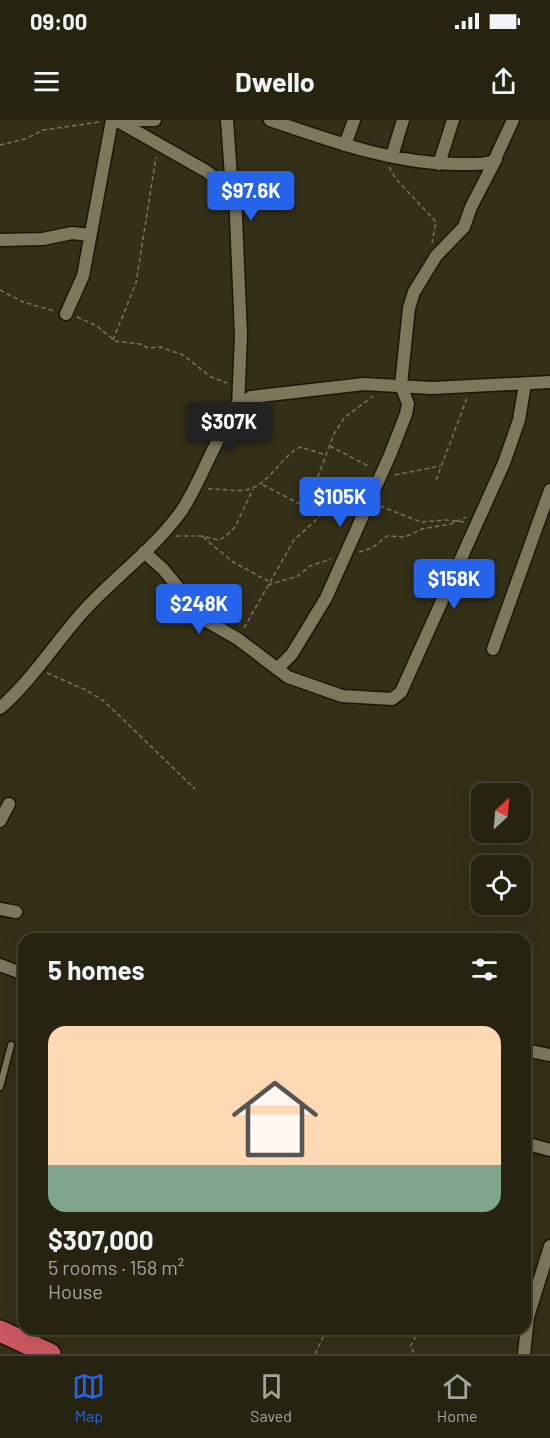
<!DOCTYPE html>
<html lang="en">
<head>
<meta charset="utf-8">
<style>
  :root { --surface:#272311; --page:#2f2b1a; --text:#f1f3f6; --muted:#a4a49f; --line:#434031; --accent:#2563eb }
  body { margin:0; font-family:Barlow,sans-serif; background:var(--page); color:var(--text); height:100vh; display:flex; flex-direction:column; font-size:22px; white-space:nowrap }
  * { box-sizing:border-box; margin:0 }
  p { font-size:20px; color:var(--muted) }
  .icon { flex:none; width:33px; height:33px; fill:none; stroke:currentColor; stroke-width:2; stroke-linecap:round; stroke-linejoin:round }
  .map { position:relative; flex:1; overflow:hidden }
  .sheet { position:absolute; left:18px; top:813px; width:513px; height:402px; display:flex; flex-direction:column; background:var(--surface); border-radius:18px; box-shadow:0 6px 24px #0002,0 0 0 2px var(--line) }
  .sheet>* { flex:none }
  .needle { width:39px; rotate:26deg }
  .buttons { position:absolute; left:471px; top:663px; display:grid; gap:12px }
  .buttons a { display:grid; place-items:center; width:60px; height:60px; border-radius:12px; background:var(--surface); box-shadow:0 6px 24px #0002,0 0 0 2px var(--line); font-size:30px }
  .price { position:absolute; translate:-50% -51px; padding:0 14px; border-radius:6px; background:var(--accent); color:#fff; font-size:20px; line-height:39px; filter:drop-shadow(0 2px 3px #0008) }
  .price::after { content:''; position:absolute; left:50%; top:36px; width:18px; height:14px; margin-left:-9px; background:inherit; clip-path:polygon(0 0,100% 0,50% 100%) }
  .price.active { background:#222; color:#fff }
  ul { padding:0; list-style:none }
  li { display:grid; align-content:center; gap:12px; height:318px; padding:0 30px }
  li span { display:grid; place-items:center; height:186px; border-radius:18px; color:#555 }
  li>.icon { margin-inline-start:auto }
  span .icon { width:108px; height:108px; fill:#fffc; stroke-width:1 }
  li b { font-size:26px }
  h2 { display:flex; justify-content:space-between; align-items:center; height:72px; padding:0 30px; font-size:26px }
  .status { display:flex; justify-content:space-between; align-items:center; height:42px; padding:0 30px; background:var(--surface); direction:ltr }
  .status svg { height:16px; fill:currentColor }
  header { display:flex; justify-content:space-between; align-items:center; height:78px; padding:0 30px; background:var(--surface); font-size:27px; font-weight:700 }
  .dock { display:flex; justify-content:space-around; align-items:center; height:84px; border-top:2px solid var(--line); background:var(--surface); font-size:16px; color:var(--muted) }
  .dock a { display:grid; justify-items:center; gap:3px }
  .dock .active { color:var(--accent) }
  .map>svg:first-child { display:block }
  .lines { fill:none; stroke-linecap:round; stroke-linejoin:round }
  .lane-casing { stroke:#1c1702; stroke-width:9 }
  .street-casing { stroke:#1c1702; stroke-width:15 }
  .highway-casing { stroke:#1c1702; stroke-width:24 }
  .path { stroke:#77735f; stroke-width:1.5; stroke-dasharray:4.5 3; stroke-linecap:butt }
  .lane { stroke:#7c775d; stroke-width:6 }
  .street { stroke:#7c775d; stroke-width:12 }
  .highway { stroke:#cd5862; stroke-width:21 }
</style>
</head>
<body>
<div class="status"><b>09:00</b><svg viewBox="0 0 49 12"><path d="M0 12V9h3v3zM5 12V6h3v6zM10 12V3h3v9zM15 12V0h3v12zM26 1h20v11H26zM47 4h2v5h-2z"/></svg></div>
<header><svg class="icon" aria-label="menu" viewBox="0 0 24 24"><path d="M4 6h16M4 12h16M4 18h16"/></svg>Dwello<svg class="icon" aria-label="share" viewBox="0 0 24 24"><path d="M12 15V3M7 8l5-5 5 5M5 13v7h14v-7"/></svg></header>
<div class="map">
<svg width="550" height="1234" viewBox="0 0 550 1234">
  <rect width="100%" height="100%" fill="#342f17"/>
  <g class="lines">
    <defs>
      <path id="lane" d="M0 967 11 925"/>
      <path id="street" d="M116 0 206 51 235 73 241 215 238 287
        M120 0H155
        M227 0 232 70
        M270 0C332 21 396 45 462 44 473 44 485 45 494 41L513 0
        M345 25 354 0
        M392 36 403 0
        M439 44 453 0
        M0 120 43 119 72 113 90 115
        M66 194 83 156 112 0
        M144 432 163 449 205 500 238 519 288 557 342 576 392 579 401 572 504 343 519 300 525 264
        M493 529 550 370
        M277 549 292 534 326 478 390 335 406 294 408 284 401 265 409 188 414 172 436 136 464 107 471 87 496 39
        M0 588C32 560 53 526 81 494 112 459 152 431 180 393 203 362 221 295 251 277L364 264 432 268 550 262
        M0 701 9 684
        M0 789 16 792
        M0 845 24 854
        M525 930 550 935
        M525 1023 550 1030
        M524 1234 528 1197 550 1126"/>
      <path id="highway" d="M0 1211 50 1234"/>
    </defs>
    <use href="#lane" class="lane-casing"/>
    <use href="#street" class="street-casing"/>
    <use href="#highway" class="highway-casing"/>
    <path class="path" d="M0 25 25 19 43 10 100 2
      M389 47 396 59 436 102 432 123
      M0 170 23 182 55 191
      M77 197 97 206 115 221 140 224 148 228 160 227 183 235 211 257 227 263
      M113 220 136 163 156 37
      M330 326 370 347
      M395 355 440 346
      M436 360 467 278
      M263 365 298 383 334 386
      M208 369C220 368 233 372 246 370 270 365 279 338 300 327L326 335
      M307 385 334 314 344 298 373 276
      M380 386 421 402 446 400 464 402
      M176 416H201L219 420 225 417 235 407 253 369
      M203 417 233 442 268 461
      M359 432 372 428 387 416 405 417 422 409 451 404 466 397
      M268 465 298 456 310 446 331 439
      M244 508 294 420 329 388 354 384
      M47 553 86 570 105 582 195 669
      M411 1209 415 1218 410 1227 415 1234
      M315 1234 327 1209"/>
    <use href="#lane" class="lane"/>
    <use href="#street" class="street"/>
    <use href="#highway" class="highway"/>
  </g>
</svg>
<div class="buttons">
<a><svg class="needle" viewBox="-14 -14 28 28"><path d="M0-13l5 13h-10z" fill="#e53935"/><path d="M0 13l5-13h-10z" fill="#a4a49f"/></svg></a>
<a><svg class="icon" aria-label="locate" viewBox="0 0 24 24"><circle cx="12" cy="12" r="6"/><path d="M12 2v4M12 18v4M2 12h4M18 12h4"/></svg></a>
</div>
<b class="price" style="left:251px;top:102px">$97.6K</b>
<b class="price active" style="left:229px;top:333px">$307K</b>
<b class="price" style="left:340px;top:408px">$105K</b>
<b class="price" style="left:454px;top:490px">$158K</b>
<b class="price" style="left:199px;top:515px">$248K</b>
<section class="sheet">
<h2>5 homes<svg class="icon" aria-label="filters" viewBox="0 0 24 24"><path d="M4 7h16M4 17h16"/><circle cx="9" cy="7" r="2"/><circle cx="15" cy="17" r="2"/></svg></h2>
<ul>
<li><span style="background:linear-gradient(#ffd9b3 75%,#7fa58c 0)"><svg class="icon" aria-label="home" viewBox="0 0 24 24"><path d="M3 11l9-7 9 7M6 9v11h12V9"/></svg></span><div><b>$307,000</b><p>5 rooms · 158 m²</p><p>House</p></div></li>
</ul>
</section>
</div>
<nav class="dock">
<a class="active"><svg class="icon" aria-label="map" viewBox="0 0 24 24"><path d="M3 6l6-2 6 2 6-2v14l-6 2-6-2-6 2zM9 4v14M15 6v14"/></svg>Map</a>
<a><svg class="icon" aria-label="saved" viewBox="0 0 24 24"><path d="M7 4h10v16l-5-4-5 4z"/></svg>Saved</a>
<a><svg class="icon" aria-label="home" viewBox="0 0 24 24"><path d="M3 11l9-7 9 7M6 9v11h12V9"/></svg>Home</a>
</nav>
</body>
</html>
